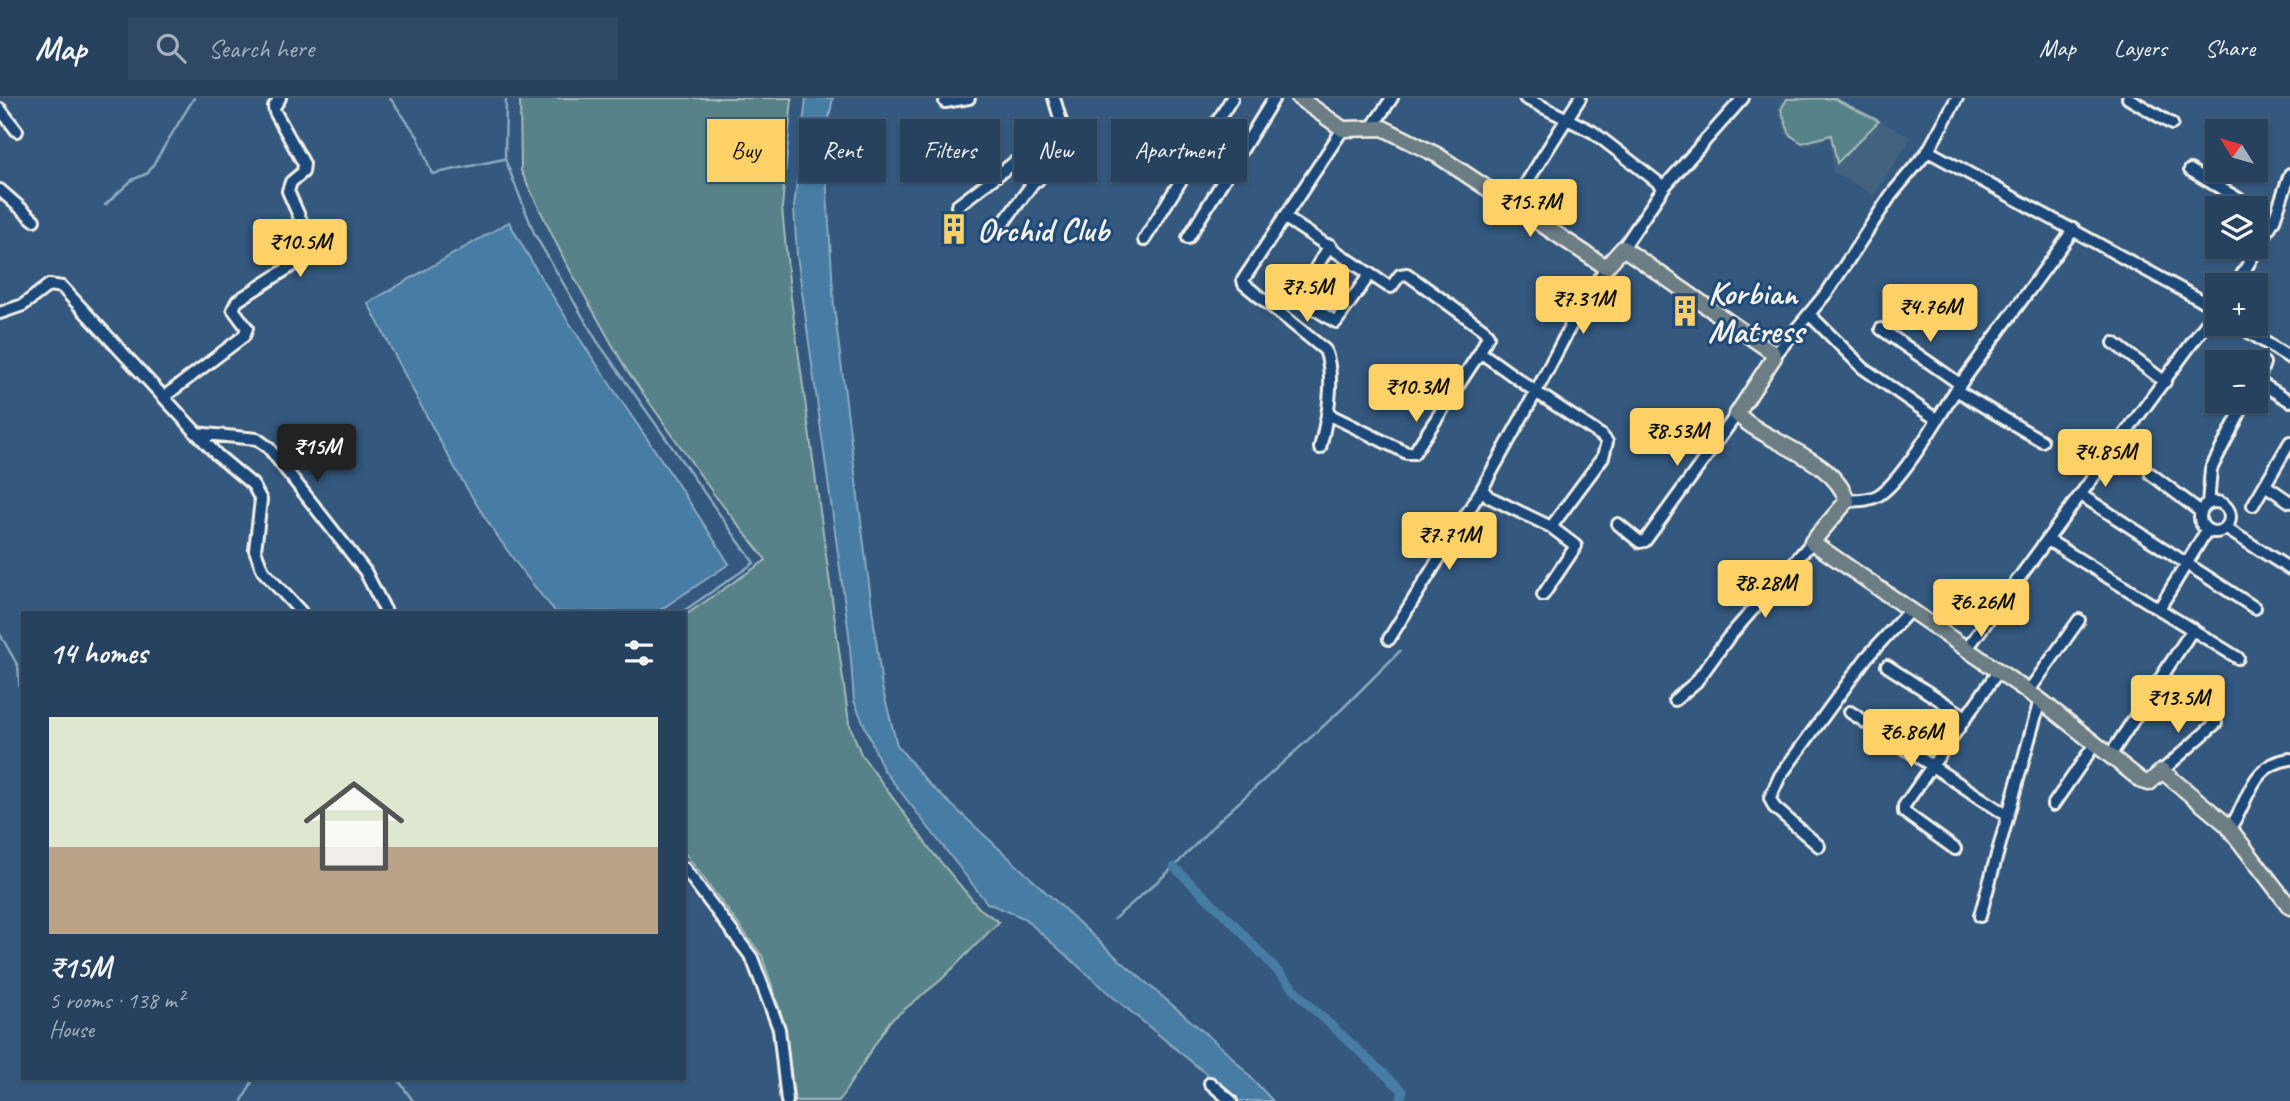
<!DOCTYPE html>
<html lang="en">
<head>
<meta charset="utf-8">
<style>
  :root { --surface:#27425e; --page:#2f4964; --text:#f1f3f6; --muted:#a4b0bc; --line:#435b73; --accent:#ffd166 }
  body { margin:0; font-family:Caveat,sans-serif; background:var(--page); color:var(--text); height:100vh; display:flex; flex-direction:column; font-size:26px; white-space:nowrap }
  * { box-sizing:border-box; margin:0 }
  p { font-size:23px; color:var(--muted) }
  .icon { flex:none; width:38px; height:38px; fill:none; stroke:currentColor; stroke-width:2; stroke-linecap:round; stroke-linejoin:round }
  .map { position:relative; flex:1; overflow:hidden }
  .drawer { position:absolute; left:21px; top:513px; width:665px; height:469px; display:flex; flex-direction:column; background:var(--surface); border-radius:0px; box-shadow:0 2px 5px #0004,0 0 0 2px var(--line) }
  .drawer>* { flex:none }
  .guide { position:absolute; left:707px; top:21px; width:665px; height:63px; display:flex; gap:14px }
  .needle { width:46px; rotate:307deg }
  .controls { position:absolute; left:2205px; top:21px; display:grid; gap:14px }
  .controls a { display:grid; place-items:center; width:63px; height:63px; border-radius:0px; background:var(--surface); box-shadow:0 2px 5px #0004,0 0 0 2px var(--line); font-size:35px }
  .price { position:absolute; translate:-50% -60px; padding:0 16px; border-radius:7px; background:var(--accent); color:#111; font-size:23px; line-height:46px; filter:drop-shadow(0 2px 4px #0008) }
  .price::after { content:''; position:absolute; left:50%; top:42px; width:21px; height:16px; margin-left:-10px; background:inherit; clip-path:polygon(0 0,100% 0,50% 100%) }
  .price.active { background:#222; color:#fff }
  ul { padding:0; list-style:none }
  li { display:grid; align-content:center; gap:14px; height:371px; padding:0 28px }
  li+li { border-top:2px solid var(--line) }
  li span { display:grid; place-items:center; height:217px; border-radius:0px; color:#555 }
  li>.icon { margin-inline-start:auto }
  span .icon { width:126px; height:126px; fill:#fffc; stroke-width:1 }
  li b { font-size:30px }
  h2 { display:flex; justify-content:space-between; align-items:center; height:84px; padding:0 28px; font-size:30px }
  .tag { padding:0 24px; border-radius:0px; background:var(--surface); box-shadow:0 2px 5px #0004,0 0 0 2px var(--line); font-size:24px; line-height:63px }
  .tag.active { background:var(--accent); color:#111 }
  header { display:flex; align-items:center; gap:42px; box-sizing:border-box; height:98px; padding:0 35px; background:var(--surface); border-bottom:2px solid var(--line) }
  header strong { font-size:33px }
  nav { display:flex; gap:38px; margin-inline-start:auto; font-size:24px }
  .search { width:490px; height:63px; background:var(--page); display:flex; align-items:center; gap:18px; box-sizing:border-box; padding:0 24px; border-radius:0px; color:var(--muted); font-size:26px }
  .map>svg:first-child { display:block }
  .built { fill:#436280 }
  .green { fill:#588289; stroke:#a6bab8; stroke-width:2 }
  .water { fill:#477ba4; stroke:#8caabf; stroke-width:2 }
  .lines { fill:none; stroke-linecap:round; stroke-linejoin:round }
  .stream { stroke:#8caabf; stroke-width:2.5 }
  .canal { stroke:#477ba4; stroke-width:9 }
  .minor-casing { stroke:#f4f1e8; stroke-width:16 }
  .major-casing { stroke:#f4f1e8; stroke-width:19 }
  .minor { stroke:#1f4a7a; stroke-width:10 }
  .major { stroke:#6c7e84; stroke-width:14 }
  .labels { text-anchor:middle; stroke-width:6; stroke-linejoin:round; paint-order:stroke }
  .poi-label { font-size:33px; font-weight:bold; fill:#f4f1e8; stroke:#1f4a7a; text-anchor:start }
</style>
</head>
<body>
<header>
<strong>Map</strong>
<div class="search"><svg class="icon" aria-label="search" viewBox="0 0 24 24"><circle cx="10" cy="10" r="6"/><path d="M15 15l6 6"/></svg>Search here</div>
<nav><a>Map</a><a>Layers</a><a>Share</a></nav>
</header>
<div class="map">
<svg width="2290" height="1003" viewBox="0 0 2290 1003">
  <rect width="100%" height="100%" fill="#34587e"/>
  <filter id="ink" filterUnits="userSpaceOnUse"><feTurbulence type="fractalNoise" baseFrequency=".0143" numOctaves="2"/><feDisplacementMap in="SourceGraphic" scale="14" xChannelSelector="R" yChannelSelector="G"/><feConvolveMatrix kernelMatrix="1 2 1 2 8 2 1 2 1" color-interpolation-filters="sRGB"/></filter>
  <g filter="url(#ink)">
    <path class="built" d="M1784 0H1839L1911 40 1874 97 1833 74 1830 40 1805 48 1786 37 1778 11Z"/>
    <path class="green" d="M520 0H792L782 110 790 193 849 625 861 656 933 755 979 810 999 824 941 882 890 923 839 1003H795L784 925 762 858 684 754V518L766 462 713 395 626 271 565 163 521 73Z
      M1833 0 1879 23 1837 65 1831 37 1802 45 1790 37 1781 11 1787 1Z"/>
    <path class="water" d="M806 0H833L824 44 834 209 882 589 897 647 928 685 1115 858 1227 954 1273 1003H1239L1113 899 1024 820 987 805 883 671 854 603 849 536 797 157 794 110Z
      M509 124C574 243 658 350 729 466L657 514H556C475 423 424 313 368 205Z"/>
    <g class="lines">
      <path class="stream" d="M390 0 418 39 432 76 504 61
        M506 0 505 61 535 137 597 243 754 465 682 514
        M105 107 132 82 148 75 194 0
        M0 536 18 568 23 636
        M1114 821 1174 769 1217 724 1340 613 1400 553
        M397 980 413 1003
        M242 1003 254 980"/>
      <path class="canal" d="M1174 769 1230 822 1310 908 1403 993 1400 1003"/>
      <defs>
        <path id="minor" d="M1525 0 1593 34 1664 89
          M2128 0 2172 26
          M945 4 969 0
          M0 11 17 33
          M1372 29 1392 0
          M2240 33 2241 31
          M1928 53 2217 211
          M2190 72 2254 110
          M2213 86 2220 72
          M0 92 34 122
          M1513 106 1580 0
          M957 108 1016 63 1038 82
          M1284 119 1388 188 1391 189 1400 177 1407 176 1484 232 1488 238 1480 254 1536 294 1482 391 1489 399 1551 429 1576 448 1543 497
          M996 135 1061 47 1065 37 1054 0
          M1188 140 1274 0
          M1144 142 1232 0
          M1330 147 1300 196 1301 203 1336 224 1370 176
          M1623 150 1664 89 1743 0
          M2236 187 2274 122 2290 76
          M0 215 23 207 49 187 62 189 217 357 253 387 261 402 255 452 263 473 301 514
          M1809 216 1863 270 1936 321
          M2236 226 2290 260
          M1881 231 1960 286
          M2114 245 2165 284
          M1775 257 1828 193 1891 97 1928 53 1957 0
          M2259 284 2290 303
          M2256 289 2264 265
          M165 298 244 238 247 230 233 211 237 203 307 158 313 150 288 93 291 84 303 74 304 66 275 14 274 9 280 0
          M1328 316 1407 355H1414L1480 254
          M195 335 257 341 268 349 365 473 386 514
          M2042 343 1956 292 2074 131
          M1320 350C1327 321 1336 281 1325 252L1244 186 1243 182 1343 31
          M2151 376 2201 414
          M2265 387 2290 404
          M2081 397 2255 510
          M1847 403C1857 402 1869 403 1879 397 1903 382 1939 318 1956 292
          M2200 419a15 15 0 1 1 30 0a15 15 0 1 1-30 0Z
          M2208 406 2211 371 2246 303
          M2253 407 2290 344
          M1618 426 1640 444 1645 443 1737 316
          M1551 429 1603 359 1607 344 1602 338 1536 294 1570 229 1606 169
          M2225 430 2290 471
          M2048 442 2238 560
          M2160 509 2207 432
          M1389 541 1482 391
          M1966 552 2217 211
          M1887 568 1966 619
          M2028 594 2079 522
          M1675 602 1696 584 1728 540 1812 444
          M1850 614 2008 718
          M2111 656 2193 531
          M2162 673 2216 625
          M2053 707 2095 646
          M2229 731C2250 703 2249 667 2290 661
          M1819 748 1774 709 1770 700 1780 678 1867 559 1911 511
          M1955 751 1904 714V708L1997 575
          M684 770 752 860 779 931 787 1003
          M1980 818 2040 602
          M1210 985 1231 1003"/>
        <path id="major" d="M1299 0 1343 31 1383 30 1437 57 1606 169 1623 150 1772 254 1774 259 1737 316C1766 345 1835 361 1847 403L1812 444 2040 602 2142 683 2149 685 2162 673 2226 726 2290 809"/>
      </defs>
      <use href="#minor" class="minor-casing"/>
      <use href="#major" class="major-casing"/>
      <use href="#minor" class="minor"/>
      <use href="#major" class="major"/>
    </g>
  </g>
  <defs>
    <symbol id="building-bare" viewBox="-9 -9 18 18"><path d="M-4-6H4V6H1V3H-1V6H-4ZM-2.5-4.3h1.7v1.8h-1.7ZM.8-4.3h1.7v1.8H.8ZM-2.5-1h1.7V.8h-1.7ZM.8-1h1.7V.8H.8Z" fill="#ffd166" stroke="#1f4a7a" stroke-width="2.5" paint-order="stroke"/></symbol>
  </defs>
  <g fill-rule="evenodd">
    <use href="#building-bare" x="932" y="109" width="44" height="44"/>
    <use href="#building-bare" x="1663" y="191" width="44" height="44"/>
  </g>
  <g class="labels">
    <g class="poi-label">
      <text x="977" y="143">Orchid Club</text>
      <text x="1708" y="206">Korbian<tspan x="1708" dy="38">Matress</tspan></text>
    </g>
  </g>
</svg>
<div class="controls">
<a><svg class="needle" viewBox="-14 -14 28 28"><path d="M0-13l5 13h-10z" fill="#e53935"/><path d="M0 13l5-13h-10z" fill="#a4b0bc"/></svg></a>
<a><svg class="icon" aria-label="layers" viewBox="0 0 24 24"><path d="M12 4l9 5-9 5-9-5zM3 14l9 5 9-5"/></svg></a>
<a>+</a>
<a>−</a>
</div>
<b class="price" style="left:1530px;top:141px">₹15.7M</b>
<b class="price" style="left:300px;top:181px">₹10.5M</b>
<b class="price" style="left:1307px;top:226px">₹7.5M</b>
<b class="price" style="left:1583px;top:238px">₹7.31M</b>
<b class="price" style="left:1930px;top:246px">₹4.76M</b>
<b class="price" style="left:1416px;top:326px">₹10.3M</b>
<b class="price" style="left:1677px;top:370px">₹8.53M</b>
<b class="price active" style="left:317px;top:386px">₹15M</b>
<b class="price" style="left:2105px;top:391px">₹4.85M</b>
<b class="price" style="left:1449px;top:474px">₹7.71M</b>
<b class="price" style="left:1765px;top:522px">₹8.28M</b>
<b class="price" style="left:1981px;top:541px">₹6.26M</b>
<b class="price" style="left:2178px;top:637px">₹13.5M</b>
<b class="price" style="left:1911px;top:671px">₹6.86M</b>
<div class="guide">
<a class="tag active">Buy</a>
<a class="tag">Rent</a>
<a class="tag">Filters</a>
<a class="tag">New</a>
<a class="tag">Apartment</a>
</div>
<section class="drawer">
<h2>14 homes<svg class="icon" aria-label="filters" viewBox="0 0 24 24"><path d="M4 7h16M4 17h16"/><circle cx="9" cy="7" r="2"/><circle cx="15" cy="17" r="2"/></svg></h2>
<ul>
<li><span style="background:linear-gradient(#dfe7d0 60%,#b9a48a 0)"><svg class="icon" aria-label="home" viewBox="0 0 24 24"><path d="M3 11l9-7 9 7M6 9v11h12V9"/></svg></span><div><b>₹15M</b><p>5 rooms · 138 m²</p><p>House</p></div></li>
</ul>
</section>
</div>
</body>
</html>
